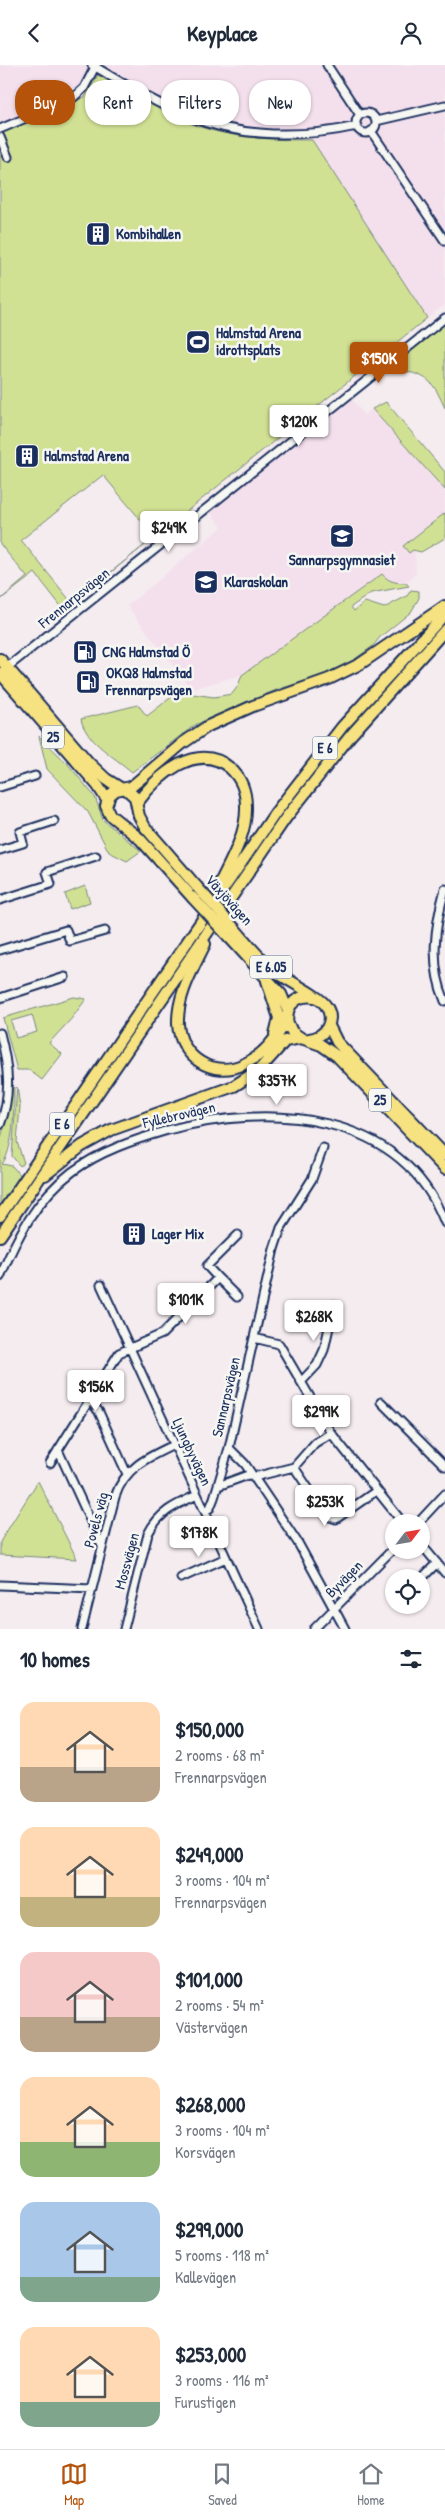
<!DOCTYPE html>
<html lang="en">
<head>
<meta charset="utf-8">
<style>
  :root { --surface:#fff; --page:#f6f6f7; --text:#1f2937; --muted:#747a83; --line:#e0e1e3; --accent:#b45309 }
  body { margin:0; font-family:"Patrick Hand",sans-serif; background:var(--page); color:var(--text); height:100vh; display:flex; flex-direction:column; font-size:19px; white-space:nowrap }
  * { box-sizing:border-box; margin:0 }
  p { font-size:16px; color:var(--muted) }
  .icon { flex:none; width:28px; height:28px; fill:none; stroke:currentColor; stroke-width:2; stroke-linecap:round; stroke-linejoin:round }
  .map { position:relative; height:1564px; overflow:hidden }
  .sheet { display:flex; flex-direction:column; background:var(--surface); flex:1 }
  .sheet>* { flex:none }
  .top-card { position:absolute; left:15px; top:15px; width:415px; height:45px; display:flex; gap:10px }
  .needle { width:32px; rotate:59deg }
  .controls { position:absolute; left:385px; top:1449px; display:grid; gap:10px }
  .controls a { display:grid; place-items:center; width:45px; height:45px; border-radius:50%; background:var(--surface); box-shadow:0 1px 4px #0004; font-size:25px }
  .price { position:absolute; translate:-50% -42px; padding:0 11px; border-radius:5px; background:#fff; color:#222; font-size:16px; line-height:32px; filter:drop-shadow(0 1px 2px #0008) }
  .price::after { content:''; position:absolute; left:50%; top:30px; width:15px; height:11px; margin-left:-8px; background:inherit; clip-path:polygon(0 0,100% 0,50% 100%) }
  .price.selected { background:var(--accent); color:#fff }
  ul { padding:0; list-style:none }
  li { display:flex; align-items:center; gap:15px; height:125px; padding:0 20px }
  li span { display:grid; place-items:center; flex:none; width:140px; height:100px; border-radius:15px; color:#555 }
  li>.icon { margin-inline-start:auto }
  span .icon { width:60px; height:60px; fill:#fffc; stroke-width:1 }
  li b { font-size:21px }
  h2 { display:flex; justify-content:space-between; align-items:center; height:60px; padding:0 20px; font-size:21px }
  .pill { padding:0 18px; border-radius:20px; background:var(--surface); box-shadow:0 1px 4px #0004; font-size:18px; line-height:45px }
  .pill.selected { background:var(--accent); color:#fff }
  header { display:flex; justify-content:space-between; align-items:center; height:65px; padding:0 20px; background:var(--surface); font-size:22px; font-weight:800 }
  .tab-bar { display:flex; justify-content:space-around; align-items:center; height:70px; border-top:1px solid var(--line); background:var(--surface); font-size:14px; color:var(--muted) }
  .tab-bar a { display:grid; justify-items:center; gap:2px }
  .tab-bar .selected { color:var(--accent) }
  .map>svg:first-child { display:block }
  .built { fill:#f4e0ed }
  .green { fill:#d1e194; stroke:#768879; fill-rule:evenodd }
  .lines { fill:none; stroke-linecap:round; stroke-linejoin:round }
  .minor-casing { stroke:#1b2f5e; stroke-width:11 }
  .highway-casing { stroke:#1b2f5e; stroke-width:14 }
  .minor { stroke:#f6f6f2; stroke-width:7 }
  .highway { stroke:#f6e281; stroke-width:10 }
  .highway-bridge-casing { stroke:#1b2f5e; stroke-width:14; stroke-linecap:butt }
  .highway-bridge { stroke:#f6e281; stroke-width:10 }
  .labels { text-anchor:middle; stroke-width:5; stroke-linejoin:round; paint-order:stroke }
  .shield { fill:#f6f6f2; stroke:#5d6b8a; stroke-width:1 }
  .shield-label { font-size:14px; font-weight:bold; fill:#1b2f5e }
  .poi-label { font-size:15px; font-weight:bold; fill:#1b2f5e; stroke:#f6f6f2; text-anchor:start }
  .street-label { font-size:15px; fill:#1b2f5e; stroke:#f6f6f2 }
</style>
</head>
<body>
<header><svg class="icon" aria-label="back" viewBox="0 0 24 24"><path d="M15 5l-7 7 7 7"/></svg>Keyplace<svg class="icon" aria-label="person" viewBox="0 0 24 24"><circle cx="12" cy="8" r="4"/><path d="M4 21q1-7 8-7t8 7"/></svg></header>
<div class="map">
<svg width="445" height="1564" viewBox="0 0 445 1564">
  <rect width="100%" height="100%" fill="#f5ecf0"/>
  <filter id="ink" filterUnits="userSpaceOnUse"><feTurbulence type="fractalNoise" baseFrequency=".02" numOctaves="2"/><feDisplacementMap in="SourceGraphic" scale="10" xChannelSelector="R" yChannelSelector="G"/><feConvolveMatrix kernelMatrix="1 2 1 2 8 2 1 2 1" color-interpolation-filters="sRGB"/></filter>
  <g filter="url(#ink)">
    <path class="built" d="M0 0H445V240L427 253 311 75H276L233 69 185 56 98 10 86 32 0 67Z
      M352 334 364 350 372 344 445 425V448L404 481 415 486 416 508 406 518H396L386 514 382 509 257 601 242 610 191 624 127 541 222 462 209 446Z"/>
    <path class="green" d="M98 10C126 25 154 42 183 55 222 73 269 75 312 75L427 253 64 545 35 508 0 535 27 512 0 479V67L85 32ZM103 410 155 472 72 538 21 475Z
      M445 256V343C435 322 432 312 408 307L401 292Z
      M386 337 445 407V425L372 344Z
      M445 448V473L421 487 413 485 409 488 403 481Z
      M382 509C389 517 396 518 406 518L409 521 371 528 351 542 354 546 365 537 384 543 407 531 411 525 419 526V533L411 547 380 572 373 581 352 596 321 611 276 625 195 660 132 707C116 693 85 676 81 654L138 640 147 651 178 627 214 632 232 629 238 621 242 610Z
      M39 671 67 698 95 732 103 755 141 786 127 796 109 787 88 747 47 704Z
      M85 821 90 837 70 844 65 829Z
      M74 932 86 934 72 953 49 978 62 989 42 1015 29 1005H17L3 953ZM32 950 37 967 16 973 11 956Z
      M11 1021 14 1022C14 1042 14 1084 2 1099L12 1101 22 1112 0 1143V1076L9 1045Z
      M17 1022 20 1042 17 1077 24 1098 20 1101 12 1091Z
      M38 1416 77 1494 0 1490V1477Z"/>
    <g class="lines">
      <defs>
        <path id="minor" d="M92 0C123 18 156 39 190 52 242 73 303 73 357 61
          M327 0 360 50
          M356 58a10 10 0 1 1 20 0a10 10 0 1 1-20 0Z
          M376 56 445 40
          M0 64 73 33 84 23 96 0
          M371 66 445 176
          M0 72 8 92
          M4 605 445 253
          M0 722 35 711
          M0 785 23 778 20 767 54 756
          M445 824C435 861 429 899 445 936
          M0 835 51 819 47 807 96 791
          M0 885 66 865 70 876 105 866
          M0 933 65 912
          M0 968C8 999 12 1030 0 1060
          M0 1212C17 1172 36 1134 72 1107 100 1086 134 1075 168 1065 269 1038 401 1045 445 1158
          M218 1213 207 1201 238 1170
          M101 1220 259 1564
          M254 1273 279 1279 331 1368 403 1458
          M301 1317 317 1300 324 1285 334 1240
          M90 1335 99 1347 127 1409
          M381 1337 445 1401
          M229 1383 245 1399 298 1478 345 1564
          M58 1385 102 1481
          M50 1398 119 1288 162 1269 218 1213 237 1232
          M294 1402 327 1451 336 1454 376 1426
          M218 1421 248 1410 258 1411 294 1402 315 1378 331 1368
          M205 1446 210 1443 214 1433 229 1383 274 1184 281 1163 312 1114 323 1083
          M418 1458 445 1429
          M421 1479 445 1508
          M181 1513 226 1493
          M421 1514 437 1498
          M0 1520 92 1524
          M82 1564 115 1432C124 1403 148 1392 174 1380
          M124 1564 148 1469C159 1447 175 1440 197 1430
          M314 1564 394 1483"/>
        <path id="highway" d="M0 594 89 698 106 714 122 724
          M0 608 98 721 107 735
          M126 724 135 732 139 751 145 762 197 822
          M137 738C157 711 197 675 230 703 241 713 246 727 246 741 247 769 231 795 219 820
          M192 832 140 774 110 750 106 741 110 730 116 725 131 722 183 678 208 661 253 641 329 614 360 599 445 541
          M235 864C248 879 260 895 275 906 286 915 320 931 326 941 336 956 325 972 309 974
          M229 872 281 929 288 946 287 956 292 967 301 973 321 980 337 991 445 1104
          M205 879C193 904 177 930 178 959 180 992 213 1014 244 999 264 990 275 974 287 956
          M267 916 279 953 275 969
          M288 946C292 935 301 930 314 932
          M329 961 337 977 445 1090
          M45 1110 82 1081 111 1065 234 1021 259 1005 285 976 301 973
          M0 1151 276 747 342 662 445 549
          M0 1171 285 754 351 670 445 565"/>
      </defs>
      <use href="#minor" class="minor-casing"/>
      <use href="#highway" class="highway-casing"/>
      <use href="#minor" class="minor"/>
      <use href="#highway" class="highway"/>
      <defs>
        <path id="highway-bridge" d="M197 822 235 864
          M192 832 229 872"/>
      </defs>
      <use href="#highway-bridge" class="highway-bridge-casing"/>
      <use href="#highway-bridge" class="highway-bridge"/>
    </g>
  </g>
  <defs>
    <symbol id="building-square" viewBox="-11 -11 22 22"><rect x="-9" y="-9" width="18" height="18" rx="4" fill="#1b2f5e" stroke="#f6f6f2"/><path d="M-4-6H4V6H1V3H-1V6H-4ZM-2.5-4.3h1.7v1.8h-1.7ZM.8-4.3h1.7v1.8H.8ZM-2.5-1h1.7V.8h-1.7ZM.8-1h1.7V.8H.8Z" fill="#fff"/></symbol>
    <symbol id="stadium-square" viewBox="-11 -11 22 22"><rect x="-9" y="-9" width="18" height="18" rx="4" fill="#1b2f5e" stroke="#f6f6f2"/><path d="M0-5a6.5 5 0 1 0 0 10a6.5 5 0 1 0 0-10ZM-3.5-1.8h7v3.6h-7Z" fill="#fff"/></symbol>
    <symbol id="school-square" viewBox="-11 -11 22 22"><rect x="-9" y="-9" width="18" height="18" rx="4" fill="#1b2f5e" stroke="#f6f6f2"/><path d="M0-5L7-2L0 1L-7-2ZM-4 1L0 2.5L4 1V4Q0 6-4 4Z" fill="#fff"/></symbol>
    <symbol id="fuel-square" viewBox="-11 -11 22 22"><rect x="-9" y="-9" width="18" height="18" rx="4" fill="#1b2f5e" stroke="#f6f6f2"/><path d="M-5.5-6h7V0h2V4h1.3V-2.5L3-4.5l.8-.8L6-3V5H2.5V1h-1V6h-7ZM-4.2-4.7v3.2H.2V-4.7Z" fill="#fff"/></symbol>
  </defs>
  <g fill-rule="evenodd">
    <use href="#building-square" x="84" y="155" width="28" height="28"/>
    <use href="#stadium-square" x="184" y="263" width="28" height="28"/>
    <use href="#building-square" x="13" y="377" width="28" height="28"/>
    <use href="#school-square" x="328" y="457" width="28" height="28"/>
    <use href="#school-square" x="192" y="503" width="28" height="28"/>
    <use href="#fuel-square" x="71" y="573" width="28" height="28"/>
    <use href="#fuel-square" x="74" y="603" width="28" height="28"/>
    <use href="#building-square" x="120" y="1155" width="28" height="28"/>
  </g>
  <g class="labels">
    <g class="shield">
      <rect x="42" y="660.5" width="22" height="23" rx="4"/>
      <rect x="312.5" y="671.5" width="25" height="23" rx="4"/>
      <rect x="250" y="890.5" width="42" height="23" rx="4"/>
      <rect x="369" y="1023.5" width="22" height="23" rx="4"/>
      <rect x="49.5" y="1047.5" width="25" height="23" rx="4"/>
    </g>
    <g class="shield-label">
      <text x="53" y="677">25</text>
      <text x="325" y="688">E 6</text>
      <text x="271" y="907">E 6.05</text>
      <text x="380" y="1040">25</text>
      <text x="62" y="1064">E 6</text>
    </g>
    <g class="poi-label">
      <text x="116" y="174">Kombihallen</text>
      <text x="216" y="273">Halmstad Arena<tspan x="216" dy="17">idrottsplats</tspan></text>
      <text x="44" y="396">Halmstad Arena</text>
      <text x="342" y="500" text-anchor="middle">Sannarpsgymnasiet</text>
      <text x="224" y="522">Klaraskolan</text>
      <text x="102" y="592">CNG Halmstad Ö</text>
      <text x="106" y="613">OKQ8 Halmstad<tspan x="106" dy="17">Frennarpsvägen</tspan></text>
      <text x="152" y="1174">Lager Mix</text>
    </g>
    <g class="street-label">
      <text transform="translate(74 533) rotate(-39)" y="5">Frennarpsvägen</text>
      <text transform="translate(229 835) rotate(48)" y="5">Växjövägen</text>
      <text transform="translate(179 1050) rotate(-13)" y="5">Fyllebrovägen</text>
      <text transform="translate(226 1332) rotate(-77)" y="5">Sannarpsvägen</text>
      <text transform="translate(192 1387) rotate(65)" y="5">Ljungbyvägen</text>
      <text transform="translate(96 1455) rotate(-75)" y="5">Povels väg</text>
      <text transform="translate(127 1496) rotate(-75)" y="5">Mossvägen</text>
      <text transform="translate(344 1514) rotate(-45)" y="5">Byvägen</text>
    </g>
  </g>
</svg>
<div class="controls">
<a><svg class="needle" viewBox="-14 -14 28 28"><path d="M0-13l5 13h-10z" fill="#e53935"/><path d="M0 13l5-13h-10z" fill="#747a83"/></svg></a>
<a><svg class="icon" aria-label="locate" viewBox="0 0 24 24"><circle cx="12" cy="12" r="6"/><path d="M12 2v4M12 18v4M2 12h4M18 12h4"/></svg></a>
</div>
<b class="price selected" style="left:379px;top:319px">$150K</b>
<b class="price" style="left:299px;top:382px">$120K</b>
<b class="price" style="left:169px;top:488px">$249K</b>
<b class="price" style="left:277px;top:1041px">$357K</b>
<b class="price" style="left:186px;top:1260px">$101K</b>
<b class="price" style="left:314px;top:1277px">$268K</b>
<b class="price" style="left:96px;top:1347px">$156K</b>
<b class="price" style="left:321px;top:1372px">$299K</b>
<b class="price" style="left:325px;top:1462px">$253K</b>
<b class="price" style="left:199px;top:1493px">$178K</b>
<div class="top-card">
<a class="pill selected">Buy</a>
<a class="pill">Rent</a>
<a class="pill">Filters</a>
<a class="pill">New</a>
</div>
</div>
<section class="sheet">
<h2>10 homes<svg class="icon" aria-label="filters" viewBox="0 0 24 24"><path d="M4 7h16M4 17h16"/><circle cx="9" cy="7" r="2"/><circle cx="15" cy="17" r="2"/></svg></h2>
<ul>
<li><span style="background:linear-gradient(#ffd9b3 65%,#b9a48a 0)"><svg class="icon" aria-label="home" viewBox="0 0 24 24"><path d="M3 11l9-7 9 7M6 9v11h12V9"/></svg></span><div><b>$150,000</b><p>2 rooms · 68 m²</p><p>Frennarpsvägen</p></div></li>
<li><span style="background:linear-gradient(#ffd9b3 70%,#c2b280 0)"><svg class="icon" aria-label="home" viewBox="0 0 24 24"><path d="M3 11l9-7 9 7M6 9v11h12V9"/></svg></span><div><b>$249,000</b><p>3 rooms · 104 m²</p><p>Frennarpsvägen</p></div></li>
<li><span style="background:linear-gradient(#f6c9c9 65%,#b9a48a 0)"><svg class="icon" aria-label="home" viewBox="0 0 24 24"><path d="M3 11l9-7 9 7M6 9v11h12V9"/></svg></span><div><b>$101,000</b><p>2 rooms · 54 m²</p><p>Västervägen</p></div></li>
<li><span style="background:linear-gradient(#ffd9b3 65%,#8fb573 0)"><svg class="icon" aria-label="home" viewBox="0 0 24 24"><path d="M3 11l9-7 9 7M6 9v11h12V9"/></svg></span><div><b>$268,000</b><p>3 rooms · 104 m²</p><p>Korsvägen</p></div></li>
<li><span style="background:linear-gradient(#a9c7e8 75%,#7fa58c 0)"><svg class="icon" aria-label="home" viewBox="0 0 24 24"><path d="M3 11l9-7 9 7M6 9v11h12V9"/></svg></span><div><b>$299,000</b><p>5 rooms · 118 m²</p><p>Kallevägen</p></div></li>
<li><span style="background:linear-gradient(#ffd9b3 75%,#7fa58c 0)"><svg class="icon" aria-label="home" viewBox="0 0 24 24"><path d="M3 11l9-7 9 7M6 9v11h12V9"/></svg></span><div><b>$253,000</b><p>3 rooms · 116 m²</p><p>Furustigen</p></div></li>
</ul>
</section>
<nav class="tab-bar">
<a class="selected"><svg class="icon" aria-label="map" viewBox="0 0 24 24"><path d="M3 6l6-2 6 2 6-2v14l-6 2-6-2-6 2zM9 4v14M15 6v14"/></svg>Map</a>
<a><svg class="icon" aria-label="saved" viewBox="0 0 24 24"><path d="M7 4h10v16l-5-4-5 4z"/></svg>Saved</a>
<a><svg class="icon" aria-label="home" viewBox="0 0 24 24"><path d="M3 11l9-7 9 7M6 9v11h12V9"/></svg>Home</a>
</nav>
</body>
</html>
